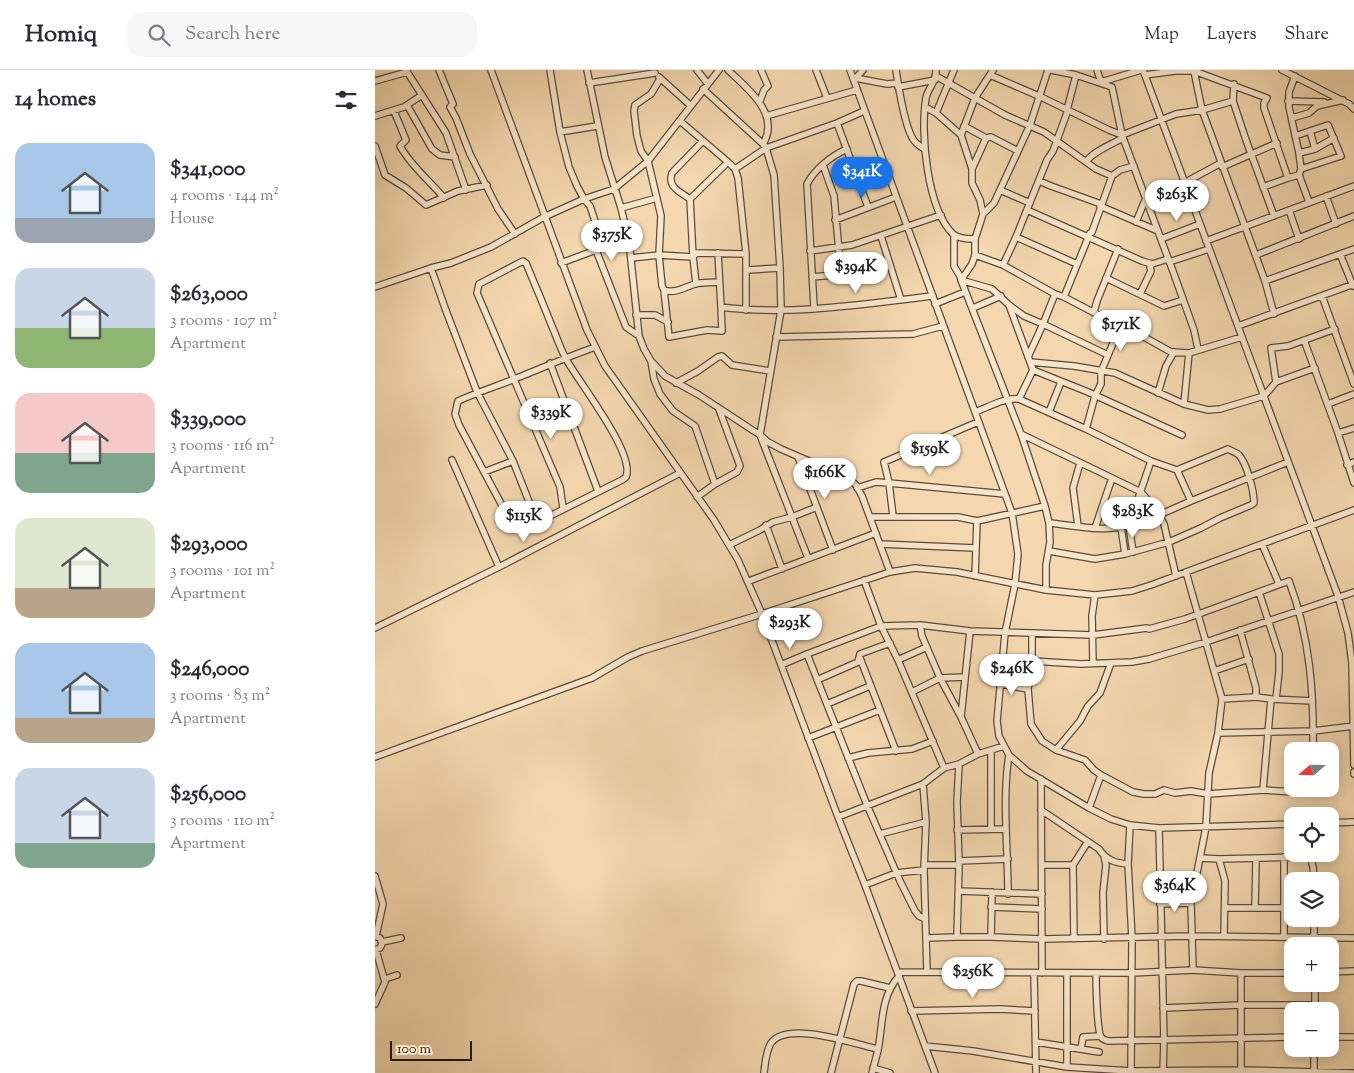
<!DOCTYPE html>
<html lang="en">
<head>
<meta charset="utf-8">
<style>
  :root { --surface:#fff; --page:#f7f7f7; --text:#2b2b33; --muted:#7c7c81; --line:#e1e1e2; --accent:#1a73e8 }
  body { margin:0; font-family:"Sorts Mill Goudy",serif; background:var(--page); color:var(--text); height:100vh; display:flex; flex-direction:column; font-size:19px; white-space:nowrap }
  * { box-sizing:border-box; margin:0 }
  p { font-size:16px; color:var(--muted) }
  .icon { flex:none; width:28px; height:28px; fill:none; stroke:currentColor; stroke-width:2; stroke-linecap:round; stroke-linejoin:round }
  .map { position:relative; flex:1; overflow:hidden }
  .side { display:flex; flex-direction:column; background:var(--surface); width:375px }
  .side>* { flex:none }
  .needle { width:32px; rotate:250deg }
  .fabs { position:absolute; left:909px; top:672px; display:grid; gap:10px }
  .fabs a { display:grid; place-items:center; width:55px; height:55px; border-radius:10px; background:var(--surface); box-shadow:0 2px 12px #0003; font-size:25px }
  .scale { position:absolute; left:15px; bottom:12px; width:82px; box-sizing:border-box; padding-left:5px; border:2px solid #261c14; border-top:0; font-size:14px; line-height:18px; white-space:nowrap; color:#261c14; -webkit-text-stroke:4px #f8e6cc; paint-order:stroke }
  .price { position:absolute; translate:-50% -42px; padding:0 11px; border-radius:18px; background:#fff; color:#222; font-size:16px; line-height:32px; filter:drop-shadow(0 1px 2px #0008) }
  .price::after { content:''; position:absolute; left:50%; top:30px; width:15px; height:11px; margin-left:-8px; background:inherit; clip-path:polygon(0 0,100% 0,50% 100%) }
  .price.active { background:var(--accent); color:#fff }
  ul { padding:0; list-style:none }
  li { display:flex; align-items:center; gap:15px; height:125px; padding:0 15px }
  li span { display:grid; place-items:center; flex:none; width:140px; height:100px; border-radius:15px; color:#555 }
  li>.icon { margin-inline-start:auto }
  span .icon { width:60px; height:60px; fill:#fffc; stroke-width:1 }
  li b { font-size:21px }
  h2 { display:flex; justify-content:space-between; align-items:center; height:60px; padding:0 15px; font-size:21px }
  header { display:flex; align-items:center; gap:30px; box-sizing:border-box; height:70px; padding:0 25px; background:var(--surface); border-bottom:1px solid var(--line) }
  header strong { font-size:24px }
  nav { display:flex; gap:28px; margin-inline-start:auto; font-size:18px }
  .search { width:350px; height:45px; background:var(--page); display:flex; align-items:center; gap:12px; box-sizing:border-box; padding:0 18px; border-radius:15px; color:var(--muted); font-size:19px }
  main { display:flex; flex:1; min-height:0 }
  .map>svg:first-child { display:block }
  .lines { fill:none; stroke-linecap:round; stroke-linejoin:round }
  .minor-casing { stroke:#5a4b3b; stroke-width:8 }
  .minor { stroke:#f8e6cc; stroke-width:5.5 }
</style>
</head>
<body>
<header>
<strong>Homiq</strong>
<div class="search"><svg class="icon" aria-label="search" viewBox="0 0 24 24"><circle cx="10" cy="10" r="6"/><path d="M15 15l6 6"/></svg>Search here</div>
<nav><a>Map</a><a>Layers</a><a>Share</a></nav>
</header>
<main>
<section class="side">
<h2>14 homes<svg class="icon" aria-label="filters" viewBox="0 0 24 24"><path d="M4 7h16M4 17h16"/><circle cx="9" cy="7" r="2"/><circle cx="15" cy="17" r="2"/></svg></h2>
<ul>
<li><span style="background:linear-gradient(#a9c7e8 75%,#9aa5b1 0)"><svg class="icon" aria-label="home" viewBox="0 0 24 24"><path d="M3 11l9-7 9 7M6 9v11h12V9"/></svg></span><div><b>$341,000</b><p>4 rooms · 144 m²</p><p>House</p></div></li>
<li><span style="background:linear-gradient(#c9d6e8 60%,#8fb573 0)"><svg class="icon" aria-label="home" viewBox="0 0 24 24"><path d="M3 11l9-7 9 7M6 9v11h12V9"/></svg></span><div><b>$263,000</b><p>3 rooms · 107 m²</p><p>Apartment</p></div></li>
<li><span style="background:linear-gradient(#f6c9c9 60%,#7fa58c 0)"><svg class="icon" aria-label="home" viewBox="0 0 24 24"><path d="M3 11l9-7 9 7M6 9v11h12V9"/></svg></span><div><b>$339,000</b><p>3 rooms · 116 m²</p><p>Apartment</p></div></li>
<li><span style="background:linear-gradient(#dfe7d0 70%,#b9a48a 0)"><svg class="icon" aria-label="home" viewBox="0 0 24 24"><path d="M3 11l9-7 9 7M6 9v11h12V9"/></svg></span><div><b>$293,000</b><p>3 rooms · 101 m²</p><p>Apartment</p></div></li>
<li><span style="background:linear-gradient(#a9c7e8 75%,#b9a48a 0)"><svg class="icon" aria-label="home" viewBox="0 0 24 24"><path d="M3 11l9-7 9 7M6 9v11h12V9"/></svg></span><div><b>$246,000</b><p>3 rooms · 83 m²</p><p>Apartment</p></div></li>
<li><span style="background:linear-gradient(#c9d6e8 75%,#7fa58c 0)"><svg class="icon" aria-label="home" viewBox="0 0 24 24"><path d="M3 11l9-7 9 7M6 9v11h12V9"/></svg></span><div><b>$256,000</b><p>3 rooms · 110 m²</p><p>Apartment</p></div></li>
</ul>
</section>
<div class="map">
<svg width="979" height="1003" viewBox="0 0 979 1003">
  <rect width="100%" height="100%" fill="#f5d8b0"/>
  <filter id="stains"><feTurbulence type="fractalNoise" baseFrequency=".004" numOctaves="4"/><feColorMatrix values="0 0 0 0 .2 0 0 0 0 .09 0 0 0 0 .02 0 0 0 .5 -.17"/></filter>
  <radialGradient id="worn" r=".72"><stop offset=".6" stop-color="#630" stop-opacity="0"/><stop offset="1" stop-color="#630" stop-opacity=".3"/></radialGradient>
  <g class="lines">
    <defs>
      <path id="minor" d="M31 0 71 63 91 120
        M64 0 78 34 75 37 81 48 95 84 123 139 140 164
        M175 0 185 62 194 97 202 116 209 129 215 136 221 154V180L251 257 264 266
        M212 0 230 87 246 138 254 171 264 266 269 279 276 291 290 306 324 325 385 365 393 372 406 379 473 408 481 415 487 426 515 502
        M322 0 333 14
        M353 0C372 18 406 44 388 74
        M441 0 452 28
        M475 0 637 443 643 484 640 514 630 563 622 651 624 666 634 685 652 701 714 738 736 749 755 755 784 758 918 754
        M521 0C523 15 530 57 538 69 540 73 545 76 549 79
        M561 0C561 13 553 18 551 28 545 62 552 139 578 164 583 169 594 169 600 169
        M676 0 701 5 737 17 747 65 801 44 827 40 858 31
        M722 0 726 12 766 0
        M768 0 963 526 973 563 977 593 979 695
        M907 0 974 34 979 39
        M819 1 827 40 890 211 899 244
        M615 5 666 27 734 60 747 65 799 204 819 260 823 279
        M770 5 800 1H819L892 28 889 33V38L913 108
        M561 6 630 45 669 62 721 99 737 106 745 100 759 96
        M920 6 914 22V37L924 83 926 99 924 105 934 132
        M284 7 316 36
        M480 8 512 14 523 13
        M285 9 276 24 260 35 259 41 262 66 266 81 273 91 286 146 284 185 287 216 289 220C300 224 310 217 320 214 327 212 336 213 344 212
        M480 9 488 0
        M0 11 32 2
        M214 13 280 3
        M859 14 858 31 871 70 899 146
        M523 17 560 10
        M328 19 388 74 391 78 399 105 405 198 406 240 385 365 433 488
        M385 31 389 20 393 16 386 0
        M913 31 949 32
        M32 35 57 79 65 85 80 87
        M550 37 561 43 586 65 597 99V113L605 130 608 144 600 169V185L597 194 586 210 646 364 670 436 674 453 675 472 671 495V520
        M692 40 701 5
        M19 41 31 70 25 76C36 96 54 110 69 128
        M561 43 579 0
        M0 46 29 37 47 25
        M391 46 482 20
        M917 48 934 43 942 36 968 30
        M305 51 353 92 360 99 363 108 371 184V240
        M462 53 493 137
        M589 56 611 68 616 67 643 81
        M935 61 940 79
        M185 62 222 56
        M586 65 600 28 618 0
        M920 66 953 55 966 86 926 99
        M0 76 10 105 31 118 51 135 83 121 112 115
        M924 83 940 79 959 68
        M711 92C717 82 737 74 748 68
        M448 95 459 126 466 204
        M847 97 902 73
        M360 99 391 78 462 53 489 41
        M597 99 611 68
        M664 111 676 116 726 134
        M888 117 913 108 924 105
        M625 120 655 133
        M951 126 961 154
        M315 129C305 122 292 117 297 103L328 71
        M725 136 783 161
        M246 138 282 128
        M652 140 767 191 777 194 793 189
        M914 140 924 169
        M608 144 619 133 655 55 673 0
        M460 150 521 127
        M761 152 771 128 809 113 846 93
        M579 165V196L585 206 586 210 617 219 634 235
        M506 166 526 230
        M641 167 702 194
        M786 169 825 154
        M831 171 979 116
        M435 181 477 175 566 145
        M343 183 346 237C414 246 490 234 558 226
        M965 184 978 216
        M600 185 628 195 680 224 689 227 735 251 746 254 796 282 814 283 867 267
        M881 185 979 146
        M256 188 284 185 318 187 321 183 371 184
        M794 192 834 179
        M186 193 221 180
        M628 195 641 167 672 90 678 81 693 40
        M56 198 70 238 102 322 138 391 162 452
        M372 200 405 198
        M437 207 482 203 515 195
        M731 208 789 236 808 230
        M890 211 979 179
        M321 214 318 187 315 129 353 92
        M0 217 56 198 76 193 116 177 169 147 209 129 239 119 273 91 344 0
        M289 220 294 267 332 260 347 261 346 237
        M680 224 668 254 733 285
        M765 224 776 201 775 197 777 194
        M947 226 979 314
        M689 227 715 163 717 162 737 106
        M560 234 590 222
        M439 237 432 114C440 99 456 86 472 79
        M598 238 626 226
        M719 242 722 231 743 179
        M261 245H280L293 252
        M863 256 979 214
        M401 267 538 264 568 256
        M929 270 963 363 979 413
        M276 291 279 309 285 324 298 341 320 356 340 414
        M655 292 699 296 740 303 809 334 833 340 845 339 889 326 901 312 896 278 913 276 960 259
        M175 293 223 421
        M658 300 713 322 807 365
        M901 312 940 298
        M301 313 323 301 343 287 347 286 357 295 395 301
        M783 323 791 296 799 282
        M644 329 658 300 634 235 649 246 668 254 653 287
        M809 334 814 283
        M953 334 979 324
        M600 342C612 338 630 327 644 329L711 359 776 391 802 400 853 379C856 381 861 382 864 385 872 394 879 421 879 433L876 435 845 448 826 458 794 472 750 484 720 489 674 481
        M674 342 686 312
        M711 359 720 326 726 314V302L746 254
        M963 363 979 358
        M646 364 766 422 781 440 789 454 801 506
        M423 387 458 480
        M77 390 124 497
        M972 395 979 392
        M802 400 816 431 913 392
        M109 402 138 391
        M482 418 501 412 514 413 630 424
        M322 427 340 414 362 402 365 396 344 339
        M188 438 185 417 105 230 102 223 104 214 148 191 151 193C159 213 168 233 176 254 181 265 185 278 191 289 203 311 261 384 251 407L247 410 147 460 138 456 84 355 80 344 83 331C101 323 119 317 137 310 165 299 192 287 220 277
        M784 445 816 431
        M518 446 514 413 509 392 603 352
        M495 447H583L602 451 670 436
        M674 453C697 455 731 463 753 455 763 452 772 445 781 440
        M391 455 407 499
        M703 456 698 418 705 393
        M746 457 750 484
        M720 458 737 408
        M505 474 600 478
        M887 474 904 514
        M354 475 385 460 398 452 417 447 442 437
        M758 482 754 455 776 391
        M811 502 847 629 843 663 834 703 831 757 816 833 818 900
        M600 506 602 451
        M489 510 506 556 523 590 569 698
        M374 511 501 463
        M884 522 904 584V602L901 629
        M545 555 547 566 565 608 586 647
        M0 558 124 497 305 403
        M865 560 881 618V627
        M595 561 586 647 603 684
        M657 564V591L653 619 656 654 667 671 681 680 710 690 719 700 726 705 758 722 769 724H780L789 720 800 723 816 721 833 724 888 720 935 723 937 722 938 719
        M485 588 521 681
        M523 590 552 577
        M657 591 706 594 757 592 774 589 831 572 979 522
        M718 593 717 546 720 525
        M406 595 432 584
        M839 601 874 589
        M442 610 483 592 485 584 515 573
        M625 614 653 619
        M537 622 565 608 590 607
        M847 629 881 627 896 629 937 631
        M452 634 495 616
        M843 663 938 661 979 656
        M433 668 505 640
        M681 680 705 651 713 636 725 623 736 593
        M0 687 217 608 253 587 267 581 387 544 363 490 339 450 230 296 212 260 116 0
        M473 688 493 683 537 679 558 671
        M584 694 582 732 584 795 582 867H616L667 869 816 866 979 868
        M979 702V704
        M666 709 667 903
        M548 714 551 752 549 800 552 902
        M888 720 896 629
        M714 738 726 705
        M666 740 724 779C731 790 740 793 753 794
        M463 747 548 714 569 698 584 694 603 684 629 676
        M955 753 979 752
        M755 755 753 794 757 868 756 1001
        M784 758 789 970 788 1003
        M616 759V681
        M582 760 631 759
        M505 764 551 752
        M729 786 731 795 728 823 729 869
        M825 788 844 789 930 787 936 789 938 797 939 811
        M844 789 850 811 849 866
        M584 791 633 789
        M549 795H584
        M667 795H698
        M0 806 8 834 1 866
        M490 815 521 803 549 800
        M584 821 667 824
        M633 824C633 780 627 728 634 685
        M785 834 816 833
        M616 837 667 839
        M880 837 881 789
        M850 838H909
        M550 849 544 846 540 841 525 811 492 735 432 584 506 556 545 555 595 561 718 565 772 558 774 559 810 549 914 511C935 567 939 622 938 681
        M939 849V868
        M0 866 5 868 7 874 5 878 0 880
        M616 867 617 822
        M909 867V787
        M551 868 582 867
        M699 869 698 795 712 773
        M7 872 26 868
        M523 902 757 903 818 900 866 903H918
        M955 902 979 901
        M659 903 661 1003
        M721 903C721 914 722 960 726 967 728 970 730 970 733 971L918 967
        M866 903V1003
        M10 909 22 905
        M0 934 10 912 1 880
        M788 938 866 935H940
        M536 941 625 939 660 941
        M940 941V914
        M955 967H979
        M661 972 724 982
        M550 976 598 981 692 997 756 1001 866 1000 979 1003
        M706 979 708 967 725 966
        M692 997V903
        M498 998 515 1003
        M389 1003C390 994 391 981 396 973 412 950 480 974 503 979
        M456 1003 479 914 482 911H486L515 918
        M497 1003C499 995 501 988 503 980 508 955 505 927 524 906
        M560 1003 490 815 463 747 387 544 515 502 540 498 582 502 671 520 720 525 757 521 776 515 979 440
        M939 1003V979"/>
    </defs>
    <use href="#minor" class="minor-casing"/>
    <use href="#minor" class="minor"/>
  </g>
  <rect width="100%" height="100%" filter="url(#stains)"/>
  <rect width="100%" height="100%" fill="url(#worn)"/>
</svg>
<div class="fabs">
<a><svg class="needle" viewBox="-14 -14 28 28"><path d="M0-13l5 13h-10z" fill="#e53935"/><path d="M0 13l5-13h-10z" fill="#7c7c81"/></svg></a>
<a><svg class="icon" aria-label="locate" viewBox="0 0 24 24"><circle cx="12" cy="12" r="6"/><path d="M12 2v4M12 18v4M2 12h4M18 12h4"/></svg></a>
<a><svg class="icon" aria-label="layers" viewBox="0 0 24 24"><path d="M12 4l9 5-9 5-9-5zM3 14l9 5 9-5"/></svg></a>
<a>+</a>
<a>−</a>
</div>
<div class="scale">100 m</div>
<b class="price active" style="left:487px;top:129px">$341K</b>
<b class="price" style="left:802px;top:152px">$263K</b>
<b class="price" style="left:237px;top:192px">$375K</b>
<b class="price" style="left:481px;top:224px">$394K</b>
<b class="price" style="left:746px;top:282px">$171K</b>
<b class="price" style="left:176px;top:370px">$339K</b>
<b class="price" style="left:555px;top:406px">$159K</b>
<b class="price" style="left:450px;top:430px">$166K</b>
<b class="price" style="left:758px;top:469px">$283K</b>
<b class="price" style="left:149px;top:473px">$115K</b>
<b class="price" style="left:415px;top:580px">$293K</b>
<b class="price" style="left:637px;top:626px">$246K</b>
<b class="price" style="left:800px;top:843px">$364K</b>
<b class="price" style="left:598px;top:929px">$256K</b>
</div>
</main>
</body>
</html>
